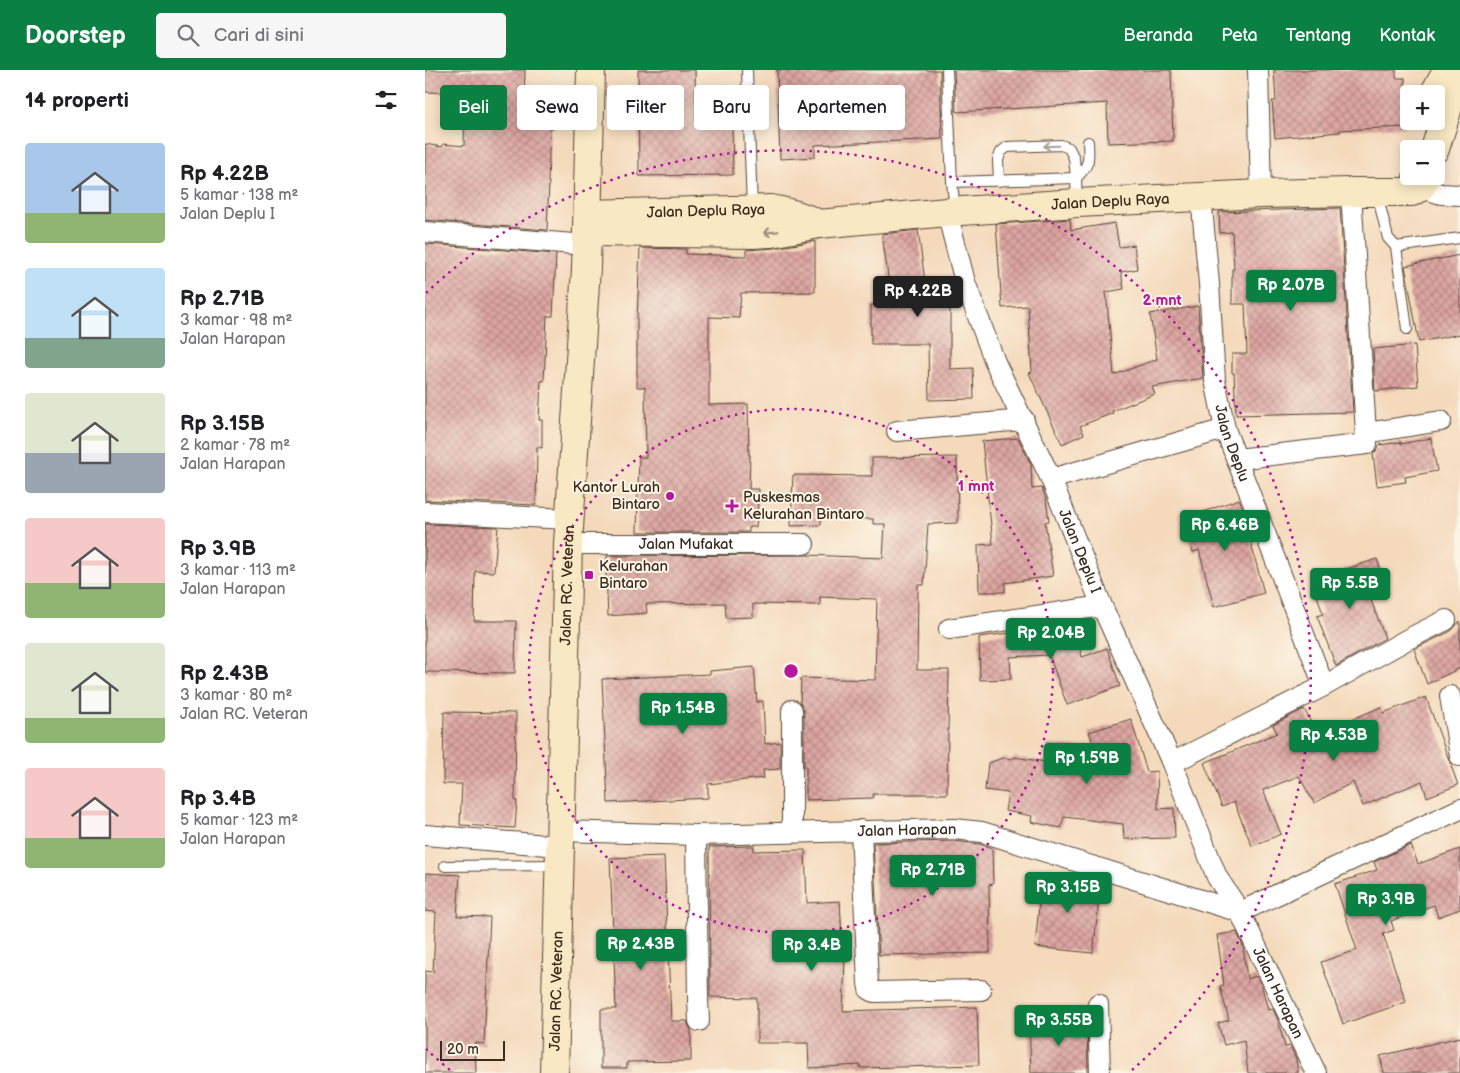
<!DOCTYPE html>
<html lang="id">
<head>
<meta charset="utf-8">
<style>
  :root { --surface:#fff; --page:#f6f6f6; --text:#202124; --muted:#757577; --accent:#0b8043 }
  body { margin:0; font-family:"Balsamiq Sans",sans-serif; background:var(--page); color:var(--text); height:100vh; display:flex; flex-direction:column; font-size:19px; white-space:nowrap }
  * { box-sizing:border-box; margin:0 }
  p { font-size:16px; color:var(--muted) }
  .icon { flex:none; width:28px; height:28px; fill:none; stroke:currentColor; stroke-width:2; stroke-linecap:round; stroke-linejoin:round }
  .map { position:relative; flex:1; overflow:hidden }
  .sheet { display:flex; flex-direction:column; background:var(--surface); width:425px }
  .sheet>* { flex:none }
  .hud { position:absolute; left:15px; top:15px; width:475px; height:45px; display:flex; gap:10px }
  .fabs { position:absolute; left:975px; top:15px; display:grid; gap:10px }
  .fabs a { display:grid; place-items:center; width:45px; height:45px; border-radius:5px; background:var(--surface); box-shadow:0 2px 12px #0003; font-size:25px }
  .scale { position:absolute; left:15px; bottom:12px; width:65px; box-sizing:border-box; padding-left:5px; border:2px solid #3b2a1e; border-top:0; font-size:14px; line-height:18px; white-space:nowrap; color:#3b2a1e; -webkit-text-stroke:4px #fcf5e5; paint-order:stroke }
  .price { position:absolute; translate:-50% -42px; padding:0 11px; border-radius:5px; background:var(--accent); color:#fff; font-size:16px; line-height:32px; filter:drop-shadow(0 1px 2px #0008) }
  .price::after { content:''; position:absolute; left:50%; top:30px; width:15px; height:11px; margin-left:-8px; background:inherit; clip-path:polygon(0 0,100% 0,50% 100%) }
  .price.on { background:#222; color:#fff }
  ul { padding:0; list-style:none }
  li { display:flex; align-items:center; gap:15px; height:125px; padding:0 25px }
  li span { display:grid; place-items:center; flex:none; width:140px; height:100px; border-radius:5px; color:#555 }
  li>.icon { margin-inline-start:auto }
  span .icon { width:60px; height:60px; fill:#fffc; stroke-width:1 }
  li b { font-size:21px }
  h2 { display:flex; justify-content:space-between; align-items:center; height:60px; padding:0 25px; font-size:21px }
  .pill { padding:0 18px; border-radius:5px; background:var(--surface); box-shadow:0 2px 12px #0003; font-size:18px; line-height:45px }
  .pill.on { background:var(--accent); color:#fff }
  header { display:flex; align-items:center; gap:30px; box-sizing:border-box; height:70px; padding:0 25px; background:var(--accent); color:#fff }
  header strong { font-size:24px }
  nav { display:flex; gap:28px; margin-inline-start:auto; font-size:18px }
  .search { width:350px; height:45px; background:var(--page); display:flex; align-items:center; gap:12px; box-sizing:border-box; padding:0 18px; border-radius:5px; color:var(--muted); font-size:19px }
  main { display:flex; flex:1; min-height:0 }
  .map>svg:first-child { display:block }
  .building { fill:url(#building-cross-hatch) }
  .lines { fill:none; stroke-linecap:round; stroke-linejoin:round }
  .service-casing { stroke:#574436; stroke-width:12 }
  .minor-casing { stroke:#574436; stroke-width:22 }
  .secondary-casing { stroke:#574436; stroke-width:30 }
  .service { stroke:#fff; stroke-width:10 }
  .minor { stroke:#fff; stroke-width:20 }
  .secondary { stroke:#f8e8c3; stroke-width:28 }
  .oneway { stroke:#a79f9a }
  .oneway2 { stroke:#9a8970 }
  .ring { fill:none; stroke:#b5179e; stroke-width:2.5; stroke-dasharray:2.5 5 }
  .poi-dot { fill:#b5179e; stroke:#fcf5e5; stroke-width:2 }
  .labels { text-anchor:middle; stroke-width:4; stroke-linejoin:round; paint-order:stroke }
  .street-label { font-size:15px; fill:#3b2a1e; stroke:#fcf5e5 }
  .poi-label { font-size:15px; fill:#3b2a1e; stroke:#fcf5e5; text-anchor:start }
  .centre { fill:#b5179e; stroke:#fcf5e5; stroke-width:2.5 }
  .ring-label { font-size:15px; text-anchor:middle; font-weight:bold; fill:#b5179e; stroke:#fcf5e5; stroke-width:4; stroke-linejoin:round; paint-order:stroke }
</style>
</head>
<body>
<header>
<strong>Doorstep</strong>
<div class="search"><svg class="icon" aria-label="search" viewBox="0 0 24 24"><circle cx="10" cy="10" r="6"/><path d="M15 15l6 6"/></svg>Cari di sini</div>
<nav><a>Beranda</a><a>Peta</a><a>Tentang</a><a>Kontak</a></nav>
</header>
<main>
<section class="sheet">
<h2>14 properti<svg class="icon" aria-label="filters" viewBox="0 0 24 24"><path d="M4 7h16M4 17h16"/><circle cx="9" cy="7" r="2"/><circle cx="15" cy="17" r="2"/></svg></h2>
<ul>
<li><span style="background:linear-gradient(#a9c7e8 70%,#8fb573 0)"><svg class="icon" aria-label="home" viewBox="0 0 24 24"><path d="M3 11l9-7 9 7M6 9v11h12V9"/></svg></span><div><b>Rp 4.22B</b><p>5 kamar · 138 m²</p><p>Jalan Deplu I</p></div></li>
<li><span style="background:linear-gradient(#bfe0f5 70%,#7fa58c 0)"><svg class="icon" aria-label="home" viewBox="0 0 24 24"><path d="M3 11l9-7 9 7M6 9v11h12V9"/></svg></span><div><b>Rp 2.71B</b><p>3 kamar · 98 m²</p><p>Jalan Harapan</p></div></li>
<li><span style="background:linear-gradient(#dfe7d0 60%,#9aa5b1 0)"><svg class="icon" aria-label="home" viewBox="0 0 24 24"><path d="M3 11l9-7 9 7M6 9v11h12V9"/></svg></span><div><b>Rp 3.15B</b><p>2 kamar · 78 m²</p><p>Jalan Harapan</p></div></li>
<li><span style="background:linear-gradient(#f6c9c9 65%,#8fb573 0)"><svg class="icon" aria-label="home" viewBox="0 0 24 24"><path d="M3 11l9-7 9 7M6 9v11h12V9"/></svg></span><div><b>Rp 3.9B</b><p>3 kamar · 113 m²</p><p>Jalan Harapan</p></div></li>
<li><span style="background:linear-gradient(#dfe7d0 75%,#8fb573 0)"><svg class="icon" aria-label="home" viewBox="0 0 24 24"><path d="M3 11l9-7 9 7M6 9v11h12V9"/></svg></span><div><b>Rp 2.43B</b><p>3 kamar · 80 m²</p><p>Jalan RC. Veteran</p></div></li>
<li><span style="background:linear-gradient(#f6c9c9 70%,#8fb573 0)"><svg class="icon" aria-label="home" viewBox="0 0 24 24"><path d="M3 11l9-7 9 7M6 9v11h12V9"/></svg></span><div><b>Rp 3.4B</b><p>5 kamar · 123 m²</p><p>Jalan Harapan</p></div></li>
</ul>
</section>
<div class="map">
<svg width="1035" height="1003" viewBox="0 0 1035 1003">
  <defs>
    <pattern id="building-cross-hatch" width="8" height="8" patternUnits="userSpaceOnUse" patternTransform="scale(1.25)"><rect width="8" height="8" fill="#dda6a2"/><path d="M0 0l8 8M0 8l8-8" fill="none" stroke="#b48783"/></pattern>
  </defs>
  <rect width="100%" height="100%" fill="#fcf5e5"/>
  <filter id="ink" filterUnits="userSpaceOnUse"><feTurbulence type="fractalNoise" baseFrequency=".02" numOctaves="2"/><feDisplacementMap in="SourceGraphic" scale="10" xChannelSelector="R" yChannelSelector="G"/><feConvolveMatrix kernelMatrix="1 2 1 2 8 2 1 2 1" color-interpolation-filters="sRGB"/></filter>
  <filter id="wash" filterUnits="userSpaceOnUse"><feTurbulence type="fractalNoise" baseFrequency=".0096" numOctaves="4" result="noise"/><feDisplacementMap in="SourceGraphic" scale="20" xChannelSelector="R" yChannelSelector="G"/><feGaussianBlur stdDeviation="1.12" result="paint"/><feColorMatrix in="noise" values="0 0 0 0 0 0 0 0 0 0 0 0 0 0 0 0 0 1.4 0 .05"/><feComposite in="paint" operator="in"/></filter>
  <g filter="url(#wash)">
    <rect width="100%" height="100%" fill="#f4d9bb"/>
    <g id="blocks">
      <path class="building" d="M0 0H100L99 32 130 34 129 58H125L123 112H124L122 160 0 150V74L17 77 18 74 39 76 40 23 0 22Z
        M213 0H270L271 56 307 55 308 105 214 106Z
        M352 0H515L517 69 390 75V87L355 89Z
        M529 0H746L748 71 683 73 682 33 531 42Z
        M849 0H971V8H980L981 57 915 60V62L850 68 847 31H851Z
        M915 138 928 342 811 345 809 303H807V284H822L820 234H807V199H809L807 162 795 163 794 142Z
        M645 149 646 160 690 153 694 177 709 175 712 199 696 202 699 219 681 222 689 305 732 289 725 244 773 236 778 308 727 317 730 324 687 341 688 343 655 356 659 364 637 374 604 303 607 302 603 236 577 238 571 154Z
        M493 160 503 234H525V299L548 298 549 329 504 330 503 274H446V235H467L457 164Z
        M390 171V222L316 223 314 248 284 247V335L323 334 324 385H325L324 419H334L331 457H324V462H212L214 387H221L220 317H212V250L215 178 261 179V184L321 186V180L349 178Z
        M0 174 131 184 128 246H122L119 311H116L114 350H117V378L112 377 111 435 0 430Z
        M1035 185V264L994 272 980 196Z
        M990 275 993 316 950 321 948 279Z
        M593 368 606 394 607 419 617 418 621 429 624 451 620 452 628 506 580 513V522H554L553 475 568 474 557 371Z
        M1006 368 1012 401 980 407 981 412 952 416 948 384 953 379 954 375 976 372V374Z
        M532 387 533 453 503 454 499 515H493L492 600H524L522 724H448V728L381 730V696H379V640L375 632 376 608 450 610 452 529 395 527V535L328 534V547L301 548 300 533 221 534 222 543 183 546 181 504H182V486L381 485 458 488 460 454H448V449L396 448V455L366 456 368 405 447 406V388Z
        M814 429 827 461 823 462 839 523 789 537 774 480 768 482 756 450Z
        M0 454 73 457 69 502 50 501 49 551H91L90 603 0 602Z
        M952 489 961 516 943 522 960 568 911 596 892 546 898 544 887 510Z
        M1035 551V598L1002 614 989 579 1026 561Z
        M650 552 657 587 682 578 695 616 642 635 624 585 585 587 586 609 555 610 554 567 601 561Z
        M329 597 332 632 338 631 340 674 355 672V699L338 700 339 708 283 714V728L183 733 177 609 285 604V601Z
        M1001 627 1033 715 1002 727 997 711 938 736 928 712 889 733 874 706 838 720 856 764 827 776 809 732 797 737 779 693 852 663 848 655 879 639 892 664 956 637 958 643Z
        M19 642 91 643 90 731H92L90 758 35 755 37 714H18Z
        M706 649 722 702 732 701 733 739 749 738 750 768 699 769 698 754 639 747 636 758 606 752 607 746 580 741 583 723 560 720 563 693 578 688 588 689 589 687 621 692 623 675 670 679 664 662Z
        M528 771 555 774 567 778 568 814 564 815 565 883 454 885 448 773Z
        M986 775 993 794 1035 779V839L1013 847 1009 835 966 851 969 860 958 864 981 932 918 954 896 892 932 880 910 814 952 800 949 792Z
        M329 776V781L380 780 382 833 415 831 418 889H420L418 941 552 937 554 995 435 998V995L384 998 383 973H332V928L285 927 284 777Z
        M239 786 246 951H262L264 957 266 960V991L202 992V998H176V939H191L185 788Z
        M1 803 35 805 32 846 65 847 59 974 50 973 51 1003H0V901L8 902 11 842 0 841Z
        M617 805 670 809 676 811 668 883 610 877Z
        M812 862 818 876 822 909 832 906 837 917 843 940 848 939 853 950 860 977 865 976 871 989 873 1003H823L819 970 799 975 793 953 804 950 795 916 799 915 792 865Z
        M662 950 663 1003H606L604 952Z
        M1035 967V1003H959L955 986Z"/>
    </g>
  </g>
  <g filter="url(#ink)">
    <use href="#blocks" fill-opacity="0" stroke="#574436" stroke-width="1"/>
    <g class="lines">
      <defs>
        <path id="service" d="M322 0 327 139
          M522 0 527 112 530 140
          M527 112 651 108 649 88 644 78 636 75 582 77 576 82 573 90 574 111
          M952 124 963 168 971 177 1035 168
          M652 132 651 108C665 95 664 90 663 72
          M971 177 982 259
          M20 796 133 795"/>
        <g id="minor">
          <path d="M833 0 836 124"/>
          <path d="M988 108 1006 121 1016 124 1035 125"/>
          <path d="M926 122 941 363 1016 351"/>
          <path id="s1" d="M776 126 784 214 790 310 800 359 899 616"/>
          <path id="s2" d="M522 142 540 212 570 292 626 409 677 536 747 693 792 807 815 842 891 1003"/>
          <path d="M0 162 162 175"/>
          <path d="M472 361 599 350"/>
          <path d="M812 389 942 374 941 363"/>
          <path d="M626 409 800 359"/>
          <path d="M0 442 144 449"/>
          <path id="s3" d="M143 474H379"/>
          <path d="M524 559 677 536"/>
          <path d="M1025 626 1035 686"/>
          <path d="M367 640V762"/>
          <path d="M747 693 899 616 983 569 1021 550"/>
          <path d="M436 760 443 913 444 919 449 922 556 920"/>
          <path id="s4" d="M136 761 271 765 529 759 557 762 815 842 1035 739"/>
          <path d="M0 765 134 776"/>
          <path d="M271 765 273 930 274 951"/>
          <path d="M673 934 675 1003"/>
        </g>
        <g id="secondary">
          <path d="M1009 24 1022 0"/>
          <path d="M1010 79 1025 31 1035 19"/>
          <path id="s5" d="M163 144 346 139C364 142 378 146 394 154"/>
          <path id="s6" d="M163 162 328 164 346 163 394 154 522 142 652 133 836 124 926 122H987C995 119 998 114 1002 106"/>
          <path id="s7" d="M129 1003 143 474 161 198 166 0"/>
        </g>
      </defs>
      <use href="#service" class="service-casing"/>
      <use href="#minor" class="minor-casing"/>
      <use href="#secondary" class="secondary-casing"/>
      <use href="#service" class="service"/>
      <use href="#minor" class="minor"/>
      <use href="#secondary" class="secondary"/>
    </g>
    <defs><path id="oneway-shaft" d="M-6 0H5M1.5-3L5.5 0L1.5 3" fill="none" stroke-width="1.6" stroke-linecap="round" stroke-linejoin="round" transform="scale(1.25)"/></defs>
    <use class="oneway" href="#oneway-shaft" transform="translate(626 76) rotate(178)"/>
    <use class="oneway2" href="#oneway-shaft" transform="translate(346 162) rotate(174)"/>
  </g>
  <g class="ring">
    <circle cx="366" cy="601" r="262"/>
    <path d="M25 1000A525 525 0 0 1 1 979M1 223A525 525 0 1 1 707 1000"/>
  </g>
  <g class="poi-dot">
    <circle cx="245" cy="426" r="5"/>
    <path d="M304.5 428.5h5v5h5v5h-5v5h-5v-5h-5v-5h5z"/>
    <rect x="159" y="500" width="10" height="10" rx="2.5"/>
  </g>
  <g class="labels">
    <g class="street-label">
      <text dy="5" stroke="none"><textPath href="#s6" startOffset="524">Jalan Deplu Raya</textPath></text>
      <text dy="5" stroke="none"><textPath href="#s5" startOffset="118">Jalan Deplu Raya</textPath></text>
      <text dy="5" stroke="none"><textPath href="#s1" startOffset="250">Jalan Deplu</textPath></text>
      <text dy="5" stroke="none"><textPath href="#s3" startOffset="118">Jalan Mufakat</textPath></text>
      <text dy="5" stroke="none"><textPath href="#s2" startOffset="365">Jalan Deplu I</textPath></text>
      <text dy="5" stroke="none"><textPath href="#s7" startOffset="488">Jalan RC. Veteran</textPath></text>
      <text dy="5" stroke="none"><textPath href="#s4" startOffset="346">Jalan Harapan</textPath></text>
      <text dy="5" stroke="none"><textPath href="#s7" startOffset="82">Jalan RC. Veteran</textPath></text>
      <text dy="5" stroke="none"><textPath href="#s2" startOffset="850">Jalan Harapan</textPath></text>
    </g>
    <g class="poi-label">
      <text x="235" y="422" text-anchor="end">Kantor Lurah<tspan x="235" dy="17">Bintaro</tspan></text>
      <text x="318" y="432">Puskesmas<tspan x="318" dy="17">Kelurahan Bintaro</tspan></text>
      <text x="174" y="501">Kelurahan<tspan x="174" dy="17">Bintaro</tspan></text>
    </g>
  </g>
  <circle cx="366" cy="601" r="8" class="centre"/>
  <g class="ring-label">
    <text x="737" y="235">2 mnt</text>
    <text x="551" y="421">1 mnt</text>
  </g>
</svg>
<div class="fabs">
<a>+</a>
<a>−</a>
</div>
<div class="scale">20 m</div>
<b class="price" style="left:866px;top:242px">Rp 2.07B</b>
<b class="price on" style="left:493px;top:248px">Rp 4.22B</b>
<b class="price" style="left:800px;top:482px">Rp 6.46B</b>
<b class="price" style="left:925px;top:540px">Rp 5.5B</b>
<b class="price" style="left:626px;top:590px">Rp 2.04B</b>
<b class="price" style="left:258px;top:665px">Rp 1.54B</b>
<b class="price" style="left:909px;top:692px">Rp 4.53B</b>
<b class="price" style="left:662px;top:715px">Rp 1.59B</b>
<b class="price" style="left:508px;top:827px">Rp 2.71B</b>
<b class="price" style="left:643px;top:844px">Rp 3.15B</b>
<b class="price" style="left:961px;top:856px">Rp 3.9B</b>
<b class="price" style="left:216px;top:901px">Rp 2.43B</b>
<b class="price" style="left:387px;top:902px">Rp 3.4B</b>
<b class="price" style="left:634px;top:977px">Rp 3.55B</b>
<div class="hud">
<a class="pill on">Beli</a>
<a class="pill">Sewa</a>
<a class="pill">Filter</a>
<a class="pill">Baru</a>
<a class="pill">Apartemen</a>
</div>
</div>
</main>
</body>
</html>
